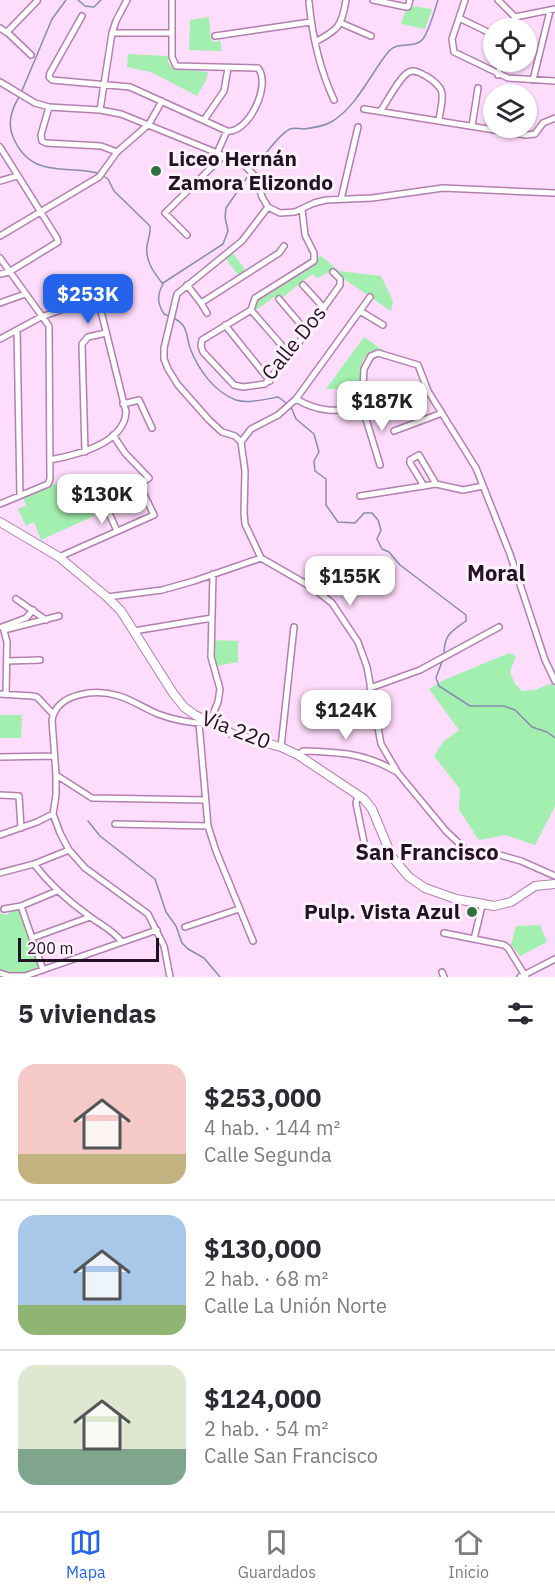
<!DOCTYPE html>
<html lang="es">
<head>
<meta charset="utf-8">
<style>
  :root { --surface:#fff; --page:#f7f7f7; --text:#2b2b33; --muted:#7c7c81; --line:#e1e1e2; --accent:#2563eb }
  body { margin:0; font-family:"IBM Plex Sans",sans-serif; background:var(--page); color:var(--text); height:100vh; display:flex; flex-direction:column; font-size:22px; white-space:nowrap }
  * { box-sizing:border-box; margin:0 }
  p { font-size:20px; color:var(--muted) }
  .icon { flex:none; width:33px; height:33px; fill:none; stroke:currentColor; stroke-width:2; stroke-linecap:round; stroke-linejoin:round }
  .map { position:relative; height:977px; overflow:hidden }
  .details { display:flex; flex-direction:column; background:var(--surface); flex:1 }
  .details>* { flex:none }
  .tools { position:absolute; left:483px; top:18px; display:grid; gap:12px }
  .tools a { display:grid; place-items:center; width:54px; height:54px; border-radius:50%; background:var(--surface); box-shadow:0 2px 4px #0004; font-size:30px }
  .scale { position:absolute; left:18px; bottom:15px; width:141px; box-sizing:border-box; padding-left:6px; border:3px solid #241123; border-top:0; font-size:16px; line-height:21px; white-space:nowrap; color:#241123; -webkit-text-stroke:4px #fdf2fc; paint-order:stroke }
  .price { position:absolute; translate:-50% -51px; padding:0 14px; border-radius:12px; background:#fff; color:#222; font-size:20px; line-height:39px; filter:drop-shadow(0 2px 3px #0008) }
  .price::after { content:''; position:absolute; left:50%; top:36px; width:18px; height:14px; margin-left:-9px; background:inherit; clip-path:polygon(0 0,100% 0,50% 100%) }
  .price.on { background:var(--accent); color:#fff }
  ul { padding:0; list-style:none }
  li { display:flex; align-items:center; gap:18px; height:150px; padding:0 18px }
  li+li { border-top:2px solid var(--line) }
  li span { display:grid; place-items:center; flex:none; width:168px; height:120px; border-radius:18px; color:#555 }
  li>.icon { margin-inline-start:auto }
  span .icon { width:72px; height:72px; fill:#fffc; stroke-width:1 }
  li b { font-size:26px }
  h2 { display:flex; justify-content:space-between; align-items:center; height:72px; padding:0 18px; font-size:26px }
  .menu { display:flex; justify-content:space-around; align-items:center; height:84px; border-top:2px solid var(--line); background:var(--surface); font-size:16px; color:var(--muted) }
  .menu a { display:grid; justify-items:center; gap:3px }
  .menu .on { color:var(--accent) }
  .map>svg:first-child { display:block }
  .green { fill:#a3efb0 }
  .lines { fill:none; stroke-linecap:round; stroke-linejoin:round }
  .stream { stroke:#878db0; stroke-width:1.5 }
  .minor-casing { stroke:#b37fb0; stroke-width:8 }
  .secondary-casing { stroke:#b37fb0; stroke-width:10 }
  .minor { stroke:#fff; stroke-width:5 }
  .secondary { stroke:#fff; stroke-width:8 }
  .poi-dot { fill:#2c713c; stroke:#fdf2fc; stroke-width:2 }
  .labels { text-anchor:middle; stroke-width:6; stroke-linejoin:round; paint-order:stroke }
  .poi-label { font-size:21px; font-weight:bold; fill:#241123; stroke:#fdf2fc; text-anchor:start }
  .street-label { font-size:21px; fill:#241123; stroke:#fdf2fc }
  .neighbourhood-label { font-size:22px; font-weight:bold; fill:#241123; stroke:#fdf2fc }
</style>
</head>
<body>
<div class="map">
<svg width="555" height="977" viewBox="0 0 555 977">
  <rect width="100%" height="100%" fill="#fedcfb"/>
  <path class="green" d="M411 6 432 9 425 29 401 24 405 12 409 10Z
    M209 17 211 40 215 42 220 40 222 51 189 50 190 20Z
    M128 54 168 56V62L173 69 208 72 206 80 197 96 151 72 127 67Z
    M233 253 246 271 239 276 226 259Z
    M320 255 339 271 381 276 393 301 391 311 341 277 334 270 317 278 312 274 278 301 274 297 255 311 253 308 257 299 317 261Z
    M364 337 384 351C357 351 361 368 360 389H326Z
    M75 475 94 516 41 540 34 522 26 526 18 509 25 506 27 508 23 498Z
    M213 640 238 641V662L217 666 213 659Z
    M509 653 516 656 510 672 515 684 522 691 535 690 552 683 555 688V806L535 845 506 835 479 840 459 810 460 789 434 756 443 742 459 730 429 689 444 680Z
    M0 715H22L21 738H0Z
    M19 909 41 969C25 973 15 975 0 970V913L8 915 11 910Z
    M540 925 547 942 520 956 511 945 516 926Z"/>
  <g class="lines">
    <path class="stream" d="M78 0 85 6 94 7 101 0
      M21 93 52 19 66 0
      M19 97C11 110 7 123 13 137 31 179 64 165 98 173
      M256 166C264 156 279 134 290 129 295 127 299 129 304 129 312 128 324 126 331 122 357 107 370 74 389 51 398 41 415 49 423 39 430 29 434 12 438 0
      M102 175 108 179 114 191 150 226C151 233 148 239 147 246 145 261 154 273 163 284
      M163 283 223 244 228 231 225 217 226 208 248 176
      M163 284C157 295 157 303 164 314L169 316
      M173 318C188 324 186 335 190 348 198 369 214 392 236 400 248 404 266 399 278 397L288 404
      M291 407 296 419 314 434 319 452 314 461 315 471 326 479V505L338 522 355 523 364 513H372L378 520 381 530 377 539 382 549 389 552 400 565 466 615V621C451 632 444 634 444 655
      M443 659 436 678 439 686 470 706H504L515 710 532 727 547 732 555 738
      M88 821 100 836 155 879 166 912 176 926 182 943 188 949 204 958 220 977"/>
    <defs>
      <path id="minor" d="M172 0V57L176 66 258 68C272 85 248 134 227 131L217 153
        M373 0 406 7H408L410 0
        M465 0 452 39 454 52 508 78 555 81
        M498 0 515 17 555 9
        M309 2C312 34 320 70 334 100
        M82 16 50 73 49 77 52 80 130 87 227 131
        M459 18 494 35
        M341 23 371 36
        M0 28 9 34 31 55
        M509 28 515 17
        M7 32 37 1
        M112 33H171
        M215 36 311 22
        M315 42C338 30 342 26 346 0
        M498 75 501 62
        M533 80 550 11
        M0 82 35 103 49 107 100 110 121 114 242 163 256 177 262 197 268 207 280 213 295 212 314 203 326 200 372 198 443 188 555 193
        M49 107 41 135 42 141 46 143 101 146 117 152
        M364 109 526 135 535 134 543 123 555 118
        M100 110 112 33 116 21 127 0
        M381 110C387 102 400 76 409 72 415 69 420 73 426 76 449 90 442 97 439 120
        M204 120 224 91 228 68
        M472 126 478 88
        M0 147 57 238 58 242 9 272 0 274
        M0 181 17 176
        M341 199 358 127
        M268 207 242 241 177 294 164 348V359L168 369 178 385 209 420 222 432 235 436 241 442 245 471 244 513 245 524 261 558 313 588 332 603 358 642 367 667 381 744 398 773 446 831 465 849 480 854 500 855 521 861 555 876
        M302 209 305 235 314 253V261L255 298 251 310 202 340 201 346 203 352 234 385 243 387 265 384 290 355 340 285V279L333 272
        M187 235 165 213 223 156
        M0 236 99 177 117 152 149 124 162 101
        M0 258 49 326 50 479 48 484 0 504
        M187 285 201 303 279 253 284 246
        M303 285 324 308
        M279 299 307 332
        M0 303 25 294
        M201 303 207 313
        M251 310 290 355
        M360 311 383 325
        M225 325 270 381
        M17 330 20 495
        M0 339 41 317 89 300 96 301 99 303 126 412C124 444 76 455 50 460
        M296 399 370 297
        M123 404 139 400 152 428
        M362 406 380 465
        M394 431 442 413
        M241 442 251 429 278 415 296 399C318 412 338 413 362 406L364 369 371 356 378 353 418 365 428 391 476 468 510 554 545 660 555 681
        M85 452 82 344 88 337 106 333
        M424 486 410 463V460L419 455 436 484
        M360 496 436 484 463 490 483 486
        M117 531 104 502 139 484
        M59 557 154 515 139 484 149 478 125 453 113 435
        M107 597 162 590 194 581 261 558
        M16 599 46 620
        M2 627 26 618 33 610
        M3 627 7 642 6 694
        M4 630 59 616
        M134 631 212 618
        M7 661 40 660
        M370 688 420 670 499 627
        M0 694 32 696 37 697 53 714
        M199 723 208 826 216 851 253 941
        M281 747 294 627
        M298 755 303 751C339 752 365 753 397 772
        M0 757 53 756
        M56 775 92 798 205 800
        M0 795 19 796 21 828
        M358 795 356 803 364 842
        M115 824 208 826
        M0 835 37 822 53 814
        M34 864C50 885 68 901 89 916 101 925 113 930 122 942
        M0 873 34 864 69 850
        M21 906 43 970
        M482 906 474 939 504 945 508 948 526 977
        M4 909 21 906 57 891
        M185 927 239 909
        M444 933 474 939
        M32 938 90 917
        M442 972 444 977
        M0 973 9 976H25L157 930
        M170 977 164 946 148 914 85 868 69 850 60 833 53 814 56 795V775L52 720C57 692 97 689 119 696 133 700 145 709 158 714 173 720 192 723 209 724L218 702 220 689 211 657 213 574
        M520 977 555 959"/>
      <path id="secondary" d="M0 522 59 557 107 597 121 611 173 693 184 707 195 715 235 735 281 747 298 755 364 799 372 809 392 857 409 877 425 888 456 899 494 906 511 902 535 886 555 884"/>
    </defs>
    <use href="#minor" class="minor-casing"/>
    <use href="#secondary" class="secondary-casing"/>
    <use href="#minor" class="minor"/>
    <use href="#secondary" class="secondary"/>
  </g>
  <g class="poi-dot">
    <circle cx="156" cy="171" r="6"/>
    <circle cx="472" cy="912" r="6"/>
  </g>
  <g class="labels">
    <g class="poi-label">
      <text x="168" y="166">Liceo Hernán<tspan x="168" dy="24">Zamora Elizondo</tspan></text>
      <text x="460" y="919" text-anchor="end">Pulp. Vista Azul</text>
    </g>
    <g class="street-label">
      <text transform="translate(294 343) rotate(-51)" y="7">Calle Dos</text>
      <text transform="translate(236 730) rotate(21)" y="7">Vía 220</text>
    </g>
    <g class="neighbourhood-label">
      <text x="496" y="581">Moral</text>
      <text x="427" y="860">San Francisco</text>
    </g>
  </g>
</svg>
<div class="tools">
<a><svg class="icon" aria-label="locate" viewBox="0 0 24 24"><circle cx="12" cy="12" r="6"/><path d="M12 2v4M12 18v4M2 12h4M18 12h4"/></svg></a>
<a><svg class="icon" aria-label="layers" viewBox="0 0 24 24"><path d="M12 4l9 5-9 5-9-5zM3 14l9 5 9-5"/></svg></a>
</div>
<div class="scale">200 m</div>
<b class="price on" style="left:88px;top:325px">$253K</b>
<b class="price" style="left:382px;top:432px">$187K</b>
<b class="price" style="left:102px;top:525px">$130K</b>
<b class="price" style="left:350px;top:607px">$155K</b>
<b class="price" style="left:346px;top:741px">$124K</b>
</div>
<section class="details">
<h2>5 viviendas<svg class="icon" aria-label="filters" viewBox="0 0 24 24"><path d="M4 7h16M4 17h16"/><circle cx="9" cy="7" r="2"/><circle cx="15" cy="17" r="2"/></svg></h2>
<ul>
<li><span style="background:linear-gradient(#f6c9c9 75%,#c2b280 0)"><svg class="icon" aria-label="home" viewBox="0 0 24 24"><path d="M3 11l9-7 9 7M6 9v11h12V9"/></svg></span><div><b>$253,000</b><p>4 hab. · 144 m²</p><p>Calle Segunda</p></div></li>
<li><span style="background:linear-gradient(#a9c7e8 75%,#8fb573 0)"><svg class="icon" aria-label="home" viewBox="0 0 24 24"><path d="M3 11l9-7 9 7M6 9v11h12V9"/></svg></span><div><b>$130,000</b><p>2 hab. · 68 m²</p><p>Calle La Unión Norte</p></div></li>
<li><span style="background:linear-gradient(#dfe7d0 70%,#7fa58c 0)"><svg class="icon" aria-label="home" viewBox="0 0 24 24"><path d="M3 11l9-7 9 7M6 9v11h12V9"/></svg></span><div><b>$124,000</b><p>2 hab. · 54 m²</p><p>Calle San Francisco</p></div></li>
</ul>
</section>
<nav class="menu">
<a class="on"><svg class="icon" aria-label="map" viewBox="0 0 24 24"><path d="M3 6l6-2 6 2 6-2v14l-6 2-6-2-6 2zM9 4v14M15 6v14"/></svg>Mapa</a>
<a><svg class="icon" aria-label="saved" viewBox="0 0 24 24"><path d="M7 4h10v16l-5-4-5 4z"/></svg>Guardados</a>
<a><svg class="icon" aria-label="home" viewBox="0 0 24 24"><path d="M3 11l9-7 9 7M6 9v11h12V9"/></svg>Inicio</a>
</nav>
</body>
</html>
